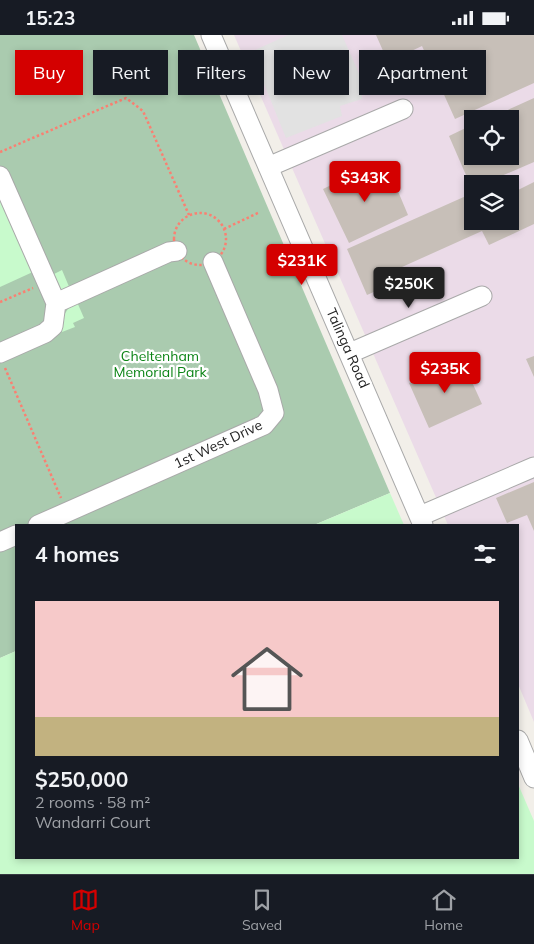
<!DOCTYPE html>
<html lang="en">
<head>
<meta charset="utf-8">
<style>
  :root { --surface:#171b24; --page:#242831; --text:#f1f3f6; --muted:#9ea1a6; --line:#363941; --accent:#d40000 }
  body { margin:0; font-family:Mulish,sans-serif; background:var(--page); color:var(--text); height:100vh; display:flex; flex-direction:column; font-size:19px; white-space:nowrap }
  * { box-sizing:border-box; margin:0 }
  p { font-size:16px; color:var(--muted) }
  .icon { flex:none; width:28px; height:28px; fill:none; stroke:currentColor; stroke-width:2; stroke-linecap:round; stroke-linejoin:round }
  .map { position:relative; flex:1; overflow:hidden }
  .details { position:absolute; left:15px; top:489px; width:504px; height:335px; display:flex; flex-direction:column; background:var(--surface); border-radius:0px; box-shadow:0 2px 8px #0003 }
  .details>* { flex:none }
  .hud { position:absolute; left:15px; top:15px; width:505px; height:45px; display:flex; gap:10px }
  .tools { position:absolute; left:464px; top:75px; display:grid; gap:10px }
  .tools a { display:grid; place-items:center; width:55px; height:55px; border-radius:0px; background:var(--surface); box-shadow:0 2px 8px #0003; font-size:25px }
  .price { position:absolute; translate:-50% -42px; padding:0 11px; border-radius:5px; background:var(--accent); color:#fff; font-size:16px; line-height:32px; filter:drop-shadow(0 1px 2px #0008) }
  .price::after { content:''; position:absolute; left:50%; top:30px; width:15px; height:11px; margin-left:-8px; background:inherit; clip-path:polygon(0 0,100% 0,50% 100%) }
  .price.selected { background:#222; color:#fff }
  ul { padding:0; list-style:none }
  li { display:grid; align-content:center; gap:10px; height:265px; padding:0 20px }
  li+li { border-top:1px solid var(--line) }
  li span { display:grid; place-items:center; height:155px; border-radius:0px; color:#555 }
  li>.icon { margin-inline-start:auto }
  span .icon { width:90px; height:90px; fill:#fffc; stroke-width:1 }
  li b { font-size:21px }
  h2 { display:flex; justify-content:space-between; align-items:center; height:60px; padding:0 20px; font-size:21px }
  .tag { padding:0 18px; border-radius:0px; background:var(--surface); box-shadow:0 2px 8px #0003; font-size:18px; line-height:45px }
  .tag.selected { background:var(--accent); color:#fff }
  .status { display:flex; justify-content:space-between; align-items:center; height:35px; padding:0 25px; background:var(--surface); direction:ltr }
  .status svg { height:14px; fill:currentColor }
  .tab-bar { display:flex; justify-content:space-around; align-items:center; height:70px; border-top:1px solid var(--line); background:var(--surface); font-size:14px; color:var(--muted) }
  .tab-bar a { display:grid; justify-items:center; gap:2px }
  .tab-bar .selected { color:var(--accent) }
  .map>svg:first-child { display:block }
  .industrial { fill:#ebdbe8; fill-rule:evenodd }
  .cemetery { fill:#aacbaf }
  .park { fill:#c8facc }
  .parking { fill:#e2e2e2 }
  .building { fill:#c7bfb8 }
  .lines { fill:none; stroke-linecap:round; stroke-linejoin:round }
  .minor-casing { stroke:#a9a9a9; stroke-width:21 }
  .path { stroke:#fa8072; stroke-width:2.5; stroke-dasharray:2.5 2.5; stroke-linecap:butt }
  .minor { stroke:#fff; stroke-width:19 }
  .labels { text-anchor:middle; stroke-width:4.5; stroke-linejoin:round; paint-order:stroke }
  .street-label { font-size:14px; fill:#222; stroke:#fff }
  .park-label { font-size:14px; fill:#0c8416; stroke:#fff }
</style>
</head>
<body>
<div class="status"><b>15:23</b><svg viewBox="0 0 49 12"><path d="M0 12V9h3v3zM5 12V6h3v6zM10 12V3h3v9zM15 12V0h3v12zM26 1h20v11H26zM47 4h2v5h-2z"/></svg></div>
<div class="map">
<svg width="534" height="839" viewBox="0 0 534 839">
  <rect width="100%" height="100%" fill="#f2efe9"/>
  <path class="industrial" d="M234 0H534V687L518 649V490H448ZM472 84H510V121H472ZM472 149H510V186H472Z"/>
  <path class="cemetery" d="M0 0H194L390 458 314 490H16V616L0 623Z"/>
  <path class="park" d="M0 161 35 236 0 252Z
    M62 235 70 254 59 255 52 240Z
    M77 267 84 283 73 288 75 292 62 297 61 285 71 269Z
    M390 458 404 490H314Z
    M16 616V822H518V749L534 786V839H0V623Z"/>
  <path class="parking" d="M288 0H342L361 43 362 64 340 71 342 81 286 103 251 17Z"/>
  <path class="building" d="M376 0H534V48L455 84 422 11 388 27Z
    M534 63V127L483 149H472V154L449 101 472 90V121H510V84H488Z
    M366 133 392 142 408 180 349 208 323 154Z
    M534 147V189L489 210 482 196 402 232 407 242 367 260 347 214 466 161 472 175V186H510V159Z
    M534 321V342L526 324Z
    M462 325 482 369 429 393 409 348Z
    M534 447V496L527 480 507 488 496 463Z"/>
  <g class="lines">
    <defs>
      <path id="minor" d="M211 0 423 490
        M268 132 403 74
        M0 141 56 268
        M0 318 45 298 53 291 56 268 169 217 177 216
        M350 318 482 261
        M420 481 534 432
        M38 490 264 390 274 378 268 355 213 227
        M0 507 16 500
        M518 705 534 743"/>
    </defs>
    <use href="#minor" class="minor-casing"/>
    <path class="path" d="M0 117 126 63 143 76 189 180
      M174 204a26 26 0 1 1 52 0a26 26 0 1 1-52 0Z
      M224 194 260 177
      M0 267 33 253
      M5 333 61 463"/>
    <use href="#minor" class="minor"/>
  </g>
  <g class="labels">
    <g class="street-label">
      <text transform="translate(348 313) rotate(66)" y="5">Talinga Road</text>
      <text transform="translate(218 409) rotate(-25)" y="5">1st West Drive</text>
    </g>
    <g class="park-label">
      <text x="160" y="326">Cheltenham<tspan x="160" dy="16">Memorial Park</tspan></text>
    </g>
  </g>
</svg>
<div class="tools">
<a><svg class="icon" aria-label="locate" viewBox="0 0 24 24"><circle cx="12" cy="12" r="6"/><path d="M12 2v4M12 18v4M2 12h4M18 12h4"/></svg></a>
<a><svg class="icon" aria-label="layers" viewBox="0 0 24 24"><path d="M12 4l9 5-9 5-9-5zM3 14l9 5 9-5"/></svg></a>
</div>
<b class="price" style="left:365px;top:168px">$343K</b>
<b class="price" style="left:302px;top:251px">$231K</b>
<b class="price selected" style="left:409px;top:274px">$250K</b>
<b class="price" style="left:445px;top:359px">$235K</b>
<div class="hud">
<a class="tag selected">Buy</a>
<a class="tag">Rent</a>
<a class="tag">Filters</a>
<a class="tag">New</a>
<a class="tag">Apartment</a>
</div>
<section class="details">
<h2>4 homes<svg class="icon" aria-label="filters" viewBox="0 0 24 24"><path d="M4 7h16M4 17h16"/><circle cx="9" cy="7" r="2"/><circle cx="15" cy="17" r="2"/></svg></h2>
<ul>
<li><span style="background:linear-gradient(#f6c9c9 75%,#c2b280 0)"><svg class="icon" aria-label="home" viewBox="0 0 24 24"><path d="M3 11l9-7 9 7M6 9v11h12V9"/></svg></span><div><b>$250,000</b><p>2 rooms · 58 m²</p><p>Wandarri Court</p></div></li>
</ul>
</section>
</div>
<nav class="tab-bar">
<a class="selected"><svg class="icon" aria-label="map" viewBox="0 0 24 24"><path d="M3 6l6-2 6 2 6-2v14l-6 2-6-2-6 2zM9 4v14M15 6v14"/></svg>Map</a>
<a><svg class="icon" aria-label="saved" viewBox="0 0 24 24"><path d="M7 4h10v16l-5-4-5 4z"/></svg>Saved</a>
<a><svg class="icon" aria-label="home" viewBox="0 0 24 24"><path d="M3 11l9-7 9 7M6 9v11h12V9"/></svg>Home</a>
</nav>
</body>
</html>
